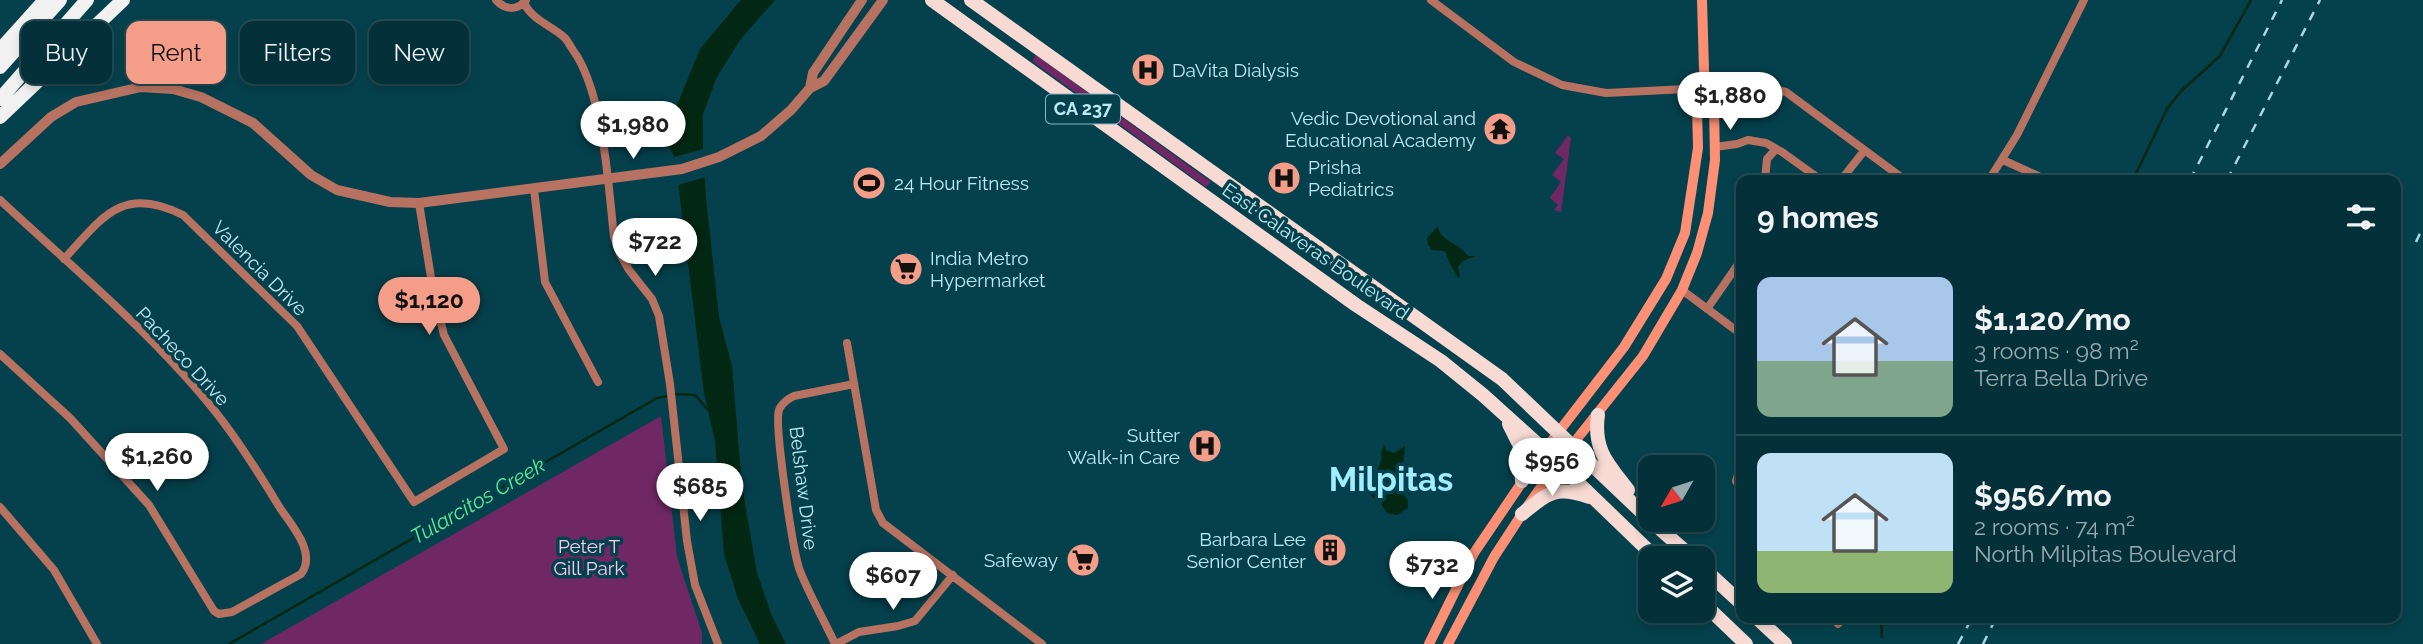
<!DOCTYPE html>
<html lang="en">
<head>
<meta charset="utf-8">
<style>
  :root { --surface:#043139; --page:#0d3941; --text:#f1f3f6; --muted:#97a9ae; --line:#254c53; --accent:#f49e89 }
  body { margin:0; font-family:Raleway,sans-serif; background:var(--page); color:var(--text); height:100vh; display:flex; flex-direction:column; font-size:26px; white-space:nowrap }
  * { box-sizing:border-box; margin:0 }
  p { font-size:23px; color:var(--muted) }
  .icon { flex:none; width:38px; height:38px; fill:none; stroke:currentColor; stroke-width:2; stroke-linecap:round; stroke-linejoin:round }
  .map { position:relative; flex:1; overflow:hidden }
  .side { position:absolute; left:1736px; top:175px; width:665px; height:448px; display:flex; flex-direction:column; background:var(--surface); border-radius:14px; box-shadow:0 4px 10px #0003,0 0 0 2px var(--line) }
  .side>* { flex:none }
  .hud { position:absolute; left:21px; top:21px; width:665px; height:63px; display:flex; gap:14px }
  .needle { width:46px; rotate:231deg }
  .fabs { position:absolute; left:1638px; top:455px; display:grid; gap:14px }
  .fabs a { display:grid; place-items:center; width:77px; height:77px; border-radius:14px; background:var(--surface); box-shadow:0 4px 10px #0003,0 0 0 2px var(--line); font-size:35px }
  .price { position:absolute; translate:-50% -60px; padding:0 16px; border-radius:24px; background:#fff; color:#222; font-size:23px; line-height:46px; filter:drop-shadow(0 2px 4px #0008) }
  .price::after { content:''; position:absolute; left:50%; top:42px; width:21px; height:16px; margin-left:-10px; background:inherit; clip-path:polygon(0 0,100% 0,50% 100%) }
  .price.current { background:var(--accent); color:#111 }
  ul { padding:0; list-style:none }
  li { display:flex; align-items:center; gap:21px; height:175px; padding:0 21px }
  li+li { border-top:2px solid var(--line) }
  li span { display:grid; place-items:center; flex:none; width:196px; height:140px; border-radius:14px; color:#555 }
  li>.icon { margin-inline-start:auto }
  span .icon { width:84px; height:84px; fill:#fffc; stroke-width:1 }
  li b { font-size:30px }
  h2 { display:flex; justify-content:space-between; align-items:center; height:84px; padding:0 21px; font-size:30px }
  .pill { padding:0 24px; border-radius:14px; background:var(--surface); box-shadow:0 4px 10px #0003,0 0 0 2px var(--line); font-size:24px; line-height:63px }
  .pill.current { background:var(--accent); color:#111 }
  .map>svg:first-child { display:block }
  .green { fill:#702865 }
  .water { fill:#022813 }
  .pier { fill:#05414c }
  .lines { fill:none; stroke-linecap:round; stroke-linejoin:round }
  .stream { stroke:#022813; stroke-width:2.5 }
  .minor { stroke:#b77261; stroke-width:8 }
  .tertiary { stroke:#b77261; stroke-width:10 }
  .secondary { stroke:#fd8f75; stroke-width:10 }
  .trunk { stroke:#f7dad3; stroke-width:14 }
  .motorway { stroke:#f1f1f1; stroke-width:14 }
  .rail { stroke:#a9d7e2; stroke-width:2.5; stroke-dasharray:9 9; stroke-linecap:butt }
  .labels { text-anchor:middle; stroke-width:7; stroke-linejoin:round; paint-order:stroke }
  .shield { fill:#05414c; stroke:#86b7c2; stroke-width:2 }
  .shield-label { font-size:18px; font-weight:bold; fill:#bdeaf5 }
  .poi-label { font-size:19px; fill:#bdeaf5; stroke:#05414c; text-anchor:start }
  .street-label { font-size:19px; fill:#bdeaf5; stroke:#05414c }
  .park-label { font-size:19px; fill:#f8caee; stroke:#05414c }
  .water-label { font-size:21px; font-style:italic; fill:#5aed97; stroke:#05414c }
  .town-label { font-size:33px; font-weight:bold; fill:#a1ecfe; stroke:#05414c }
</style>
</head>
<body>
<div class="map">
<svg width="2423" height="644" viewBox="0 0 2423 644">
  <rect width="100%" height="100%" fill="#05414c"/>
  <path class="green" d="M1036 55 1211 182 1206 187 1032 61Z
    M1568 135 1571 138 1561 212 1554 210 1558 205 1550 198 1561 182 1552 175 1564 159 1555 153Z
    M661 416 677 557 702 633V644H261Z"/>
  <path class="water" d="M741 0H775L740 40 717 77 703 114V147L706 198 719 317 732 366 742 486 757 573 772 616 786 644H760L738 599 724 554 715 441 704 393 675 158 670 149V122L700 49Z
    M1438 226C1439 241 1460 243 1468 256H1476L1463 261 1458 267 1460 276 1458 278 1450 264 1445 251 1432 250 1428 245 1427 238Z
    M1384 445 1386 450 1394 453 1405 446 1403 468 1411 493 1409 495 1405 490 1401 492 1408 500V508L1397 515 1387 513 1381 504 1383 502 1379 500 1378 502 1368 492C1368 475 1377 476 1380 463 1383 455 1379 452 1384 445Z"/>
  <path class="pier" d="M707 148 709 176 675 186 671 158Z"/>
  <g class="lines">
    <path class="stream" d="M2133 180 2167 109 2181 91 2220 56 2251 0
      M674 394 695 395 709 411
      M1881 618 1882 637
      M229 644 657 398 668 396"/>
    <path class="minor" d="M496 0C505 10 517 11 526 0
      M1431 0 1514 62 1562 85 1606 93 1706 88 1744 82 1786 92 1905 180
      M524 3C533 21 551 25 565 38 569 43 573 51 577 56 604 102 608 183 614 237L620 254 629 270 652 299 659 316 670 384 687 541 695 585 718 644
      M1715 147 1737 144 1748 140 1766 143 1782 152 1821 180
      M2003 160 2047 180
      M1765 180 1767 159 1776 149
      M1841 180 1864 151
      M1989 180 2017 135 2084 0
      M534 189 545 282 598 382
      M0 200C73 268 151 332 214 410 239 441 260 475 280 508 292 526 317 553 301 574L232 612 219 614 214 611 149 505 70 418 0 354
      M64 259C102 218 122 184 183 215L297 326 414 502 504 449 444 335 433 290 419 203
      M1682 290 1741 334
      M1707 309 1741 260
      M847 343 876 510 883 523 1042 644
      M1741 465 1736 481 1741 491
      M0 507 54 570 97 644
      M1838 624 1844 618
      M835 644C824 620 810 596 800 571 793 553 774 425 779 410 781 404 789 398 794 396L854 384
      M836 644 859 632 898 626 915 621 953 575"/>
    <path class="tertiary" d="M810 88 813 73 862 0
      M0 164 51 117 76 102 141 87 173 89 201 97 253 123 311 175 337 190 390 202 419 203 682 169 719 157 761 136 791 110 810 88 824 81 883 0"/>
    <path class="secondary" d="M1429 644 1474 553 1537 460 1624 347 1666 279 1685 233 1698 148 1697 106 1706 88
      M1448 644 1494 557 1522 514 1557 464 1643 356 1682 290 1697 253 1708 213 1715 160 1714 105 1706 88 1704 70 1702 0"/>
    <path class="trunk" d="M932 0 1356 305 1441 361 1483 395 1544 450 1656 558
      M971 0 1502 379 1650 520
      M1598 415C1593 450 1608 464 1628 490
      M1509 424 1520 446 1522 481
      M1522 514C1548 493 1555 485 1589 497
      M1650 520 1693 558
      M1703 568 1741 603
      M1703 603 1746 644
      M1757 618 1785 644"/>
    <path class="motorway" d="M0 50 45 0
      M0 67 60 0
      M0 99 87 0
      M0 117 123 0"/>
    <path class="rail" d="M2190 180 2282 0
      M2227 180 2320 0
      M2416 242 2423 227
      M1958 644 1972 618
      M1983 644 1996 618"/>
  </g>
  <defs>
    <symbol id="hospital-disc" viewBox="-11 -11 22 22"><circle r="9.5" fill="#f49e89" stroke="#05414c"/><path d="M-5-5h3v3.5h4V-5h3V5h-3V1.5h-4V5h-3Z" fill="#111"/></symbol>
    <symbol id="temple-disc" viewBox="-11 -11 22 22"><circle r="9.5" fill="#f49e89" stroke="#05414c"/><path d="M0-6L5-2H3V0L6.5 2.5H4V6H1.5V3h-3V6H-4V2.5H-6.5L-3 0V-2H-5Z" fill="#111"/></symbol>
    <symbol id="stadium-disc" viewBox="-11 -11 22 22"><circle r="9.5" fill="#f49e89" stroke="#05414c"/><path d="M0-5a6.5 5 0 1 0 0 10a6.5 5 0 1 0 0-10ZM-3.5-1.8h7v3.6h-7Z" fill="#111"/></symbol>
    <symbol id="supermarket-disc" viewBox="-11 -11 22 22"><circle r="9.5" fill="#f49e89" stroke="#05414c"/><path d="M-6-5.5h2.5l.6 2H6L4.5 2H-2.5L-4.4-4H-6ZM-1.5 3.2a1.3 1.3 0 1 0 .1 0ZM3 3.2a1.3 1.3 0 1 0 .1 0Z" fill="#111"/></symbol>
    <symbol id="building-disc" viewBox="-11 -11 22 22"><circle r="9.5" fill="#f49e89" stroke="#05414c"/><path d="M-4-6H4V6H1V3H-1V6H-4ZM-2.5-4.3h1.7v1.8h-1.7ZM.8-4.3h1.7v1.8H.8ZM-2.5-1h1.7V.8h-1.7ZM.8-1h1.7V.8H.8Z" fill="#111"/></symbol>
  </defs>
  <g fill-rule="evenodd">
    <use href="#hospital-disc" x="1129" y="51" width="38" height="38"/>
    <use href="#temple-disc" x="1481" y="110" width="38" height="38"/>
    <use href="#hospital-disc" x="1265" y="159" width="38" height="38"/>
    <use href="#stadium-disc" x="850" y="164" width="38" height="38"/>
    <use href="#supermarket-disc" x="887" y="250" width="38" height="38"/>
    <use href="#hospital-disc" x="1186" y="427" width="38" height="38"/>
    <use href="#building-disc" x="1311" y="531" width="38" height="38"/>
    <use href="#supermarket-disc" x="1064" y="541" width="38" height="38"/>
  </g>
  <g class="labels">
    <rect class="shield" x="1046" y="94.5" width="74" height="29" rx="5"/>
    <g class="shield-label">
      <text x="1083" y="115">CA 237</text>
    </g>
    <g class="poi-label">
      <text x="1172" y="77">DaVita Dialysis</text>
      <text x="1476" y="125" text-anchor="end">Vedic Devotional and<tspan x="1476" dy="22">Educational Academy</tspan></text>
      <text x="1308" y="174">Prisha<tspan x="1308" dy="22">Pediatrics</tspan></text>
      <text x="894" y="190">24 Hour Fitness</text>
      <text x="930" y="265">India Metro<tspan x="930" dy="22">Hypermarket</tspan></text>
      <text x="1180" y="442" text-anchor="end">Sutter<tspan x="1180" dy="22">Walk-in Care</tspan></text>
      <text x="1306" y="546" text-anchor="end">Barbara Lee<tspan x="1306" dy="22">Senior Center</tspan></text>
      <text x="1058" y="567" text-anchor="end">Safeway</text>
    </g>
    <g class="street-label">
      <text transform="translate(1316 251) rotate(35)" y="7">East Calaveras Boulevard</text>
      <text transform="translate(260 268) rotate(45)" y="7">Valencia Drive</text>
      <text transform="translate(183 356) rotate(47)" y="7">Pacheco Drive</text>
      <text transform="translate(804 488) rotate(83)" y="7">Belshaw Drive</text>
    </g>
    <g class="park-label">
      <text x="589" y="553">Peter T<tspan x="589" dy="22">Gill Park</tspan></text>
    </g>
    <g class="water-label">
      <text transform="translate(478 501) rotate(-30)" y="7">Tularcitos Creek</text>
    </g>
    <g class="town-label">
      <text x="1391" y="491">Milpitas</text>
    </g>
  </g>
</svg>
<div class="fabs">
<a><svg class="needle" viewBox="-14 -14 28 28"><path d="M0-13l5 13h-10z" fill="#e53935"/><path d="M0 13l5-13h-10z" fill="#97a9ae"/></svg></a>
<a><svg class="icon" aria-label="layers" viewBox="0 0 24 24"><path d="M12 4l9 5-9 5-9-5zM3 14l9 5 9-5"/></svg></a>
</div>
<b class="price" style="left:1730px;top:132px">$1,880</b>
<b class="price" style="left:633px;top:161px">$1,980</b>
<b class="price" style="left:655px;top:278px">$722</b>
<b class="price current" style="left:429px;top:337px">$1,120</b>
<b class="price" style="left:157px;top:493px">$1,260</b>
<b class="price" style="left:1552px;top:498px">$956</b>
<b class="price" style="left:700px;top:523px">$685</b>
<b class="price" style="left:1432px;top:601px">$732</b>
<b class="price" style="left:893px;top:612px">$607</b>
<div class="hud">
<a class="pill">Buy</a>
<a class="pill current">Rent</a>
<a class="pill">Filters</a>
<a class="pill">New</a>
</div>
<section class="side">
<h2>9 homes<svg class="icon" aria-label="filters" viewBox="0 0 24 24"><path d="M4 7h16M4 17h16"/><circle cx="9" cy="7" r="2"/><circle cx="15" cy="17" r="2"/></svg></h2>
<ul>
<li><span style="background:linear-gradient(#a9c7e8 60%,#7fa58c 0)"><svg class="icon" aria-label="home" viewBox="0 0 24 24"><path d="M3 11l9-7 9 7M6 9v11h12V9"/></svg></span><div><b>$1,120/mo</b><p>3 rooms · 98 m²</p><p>Terra Bella Drive</p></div></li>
<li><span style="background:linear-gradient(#bfe0f5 70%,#8fb573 0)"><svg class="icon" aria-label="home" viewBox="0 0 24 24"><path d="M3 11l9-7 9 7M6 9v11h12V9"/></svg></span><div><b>$956/mo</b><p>2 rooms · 74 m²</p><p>North Milpitas Boulevard</p></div></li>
</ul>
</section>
</div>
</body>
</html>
